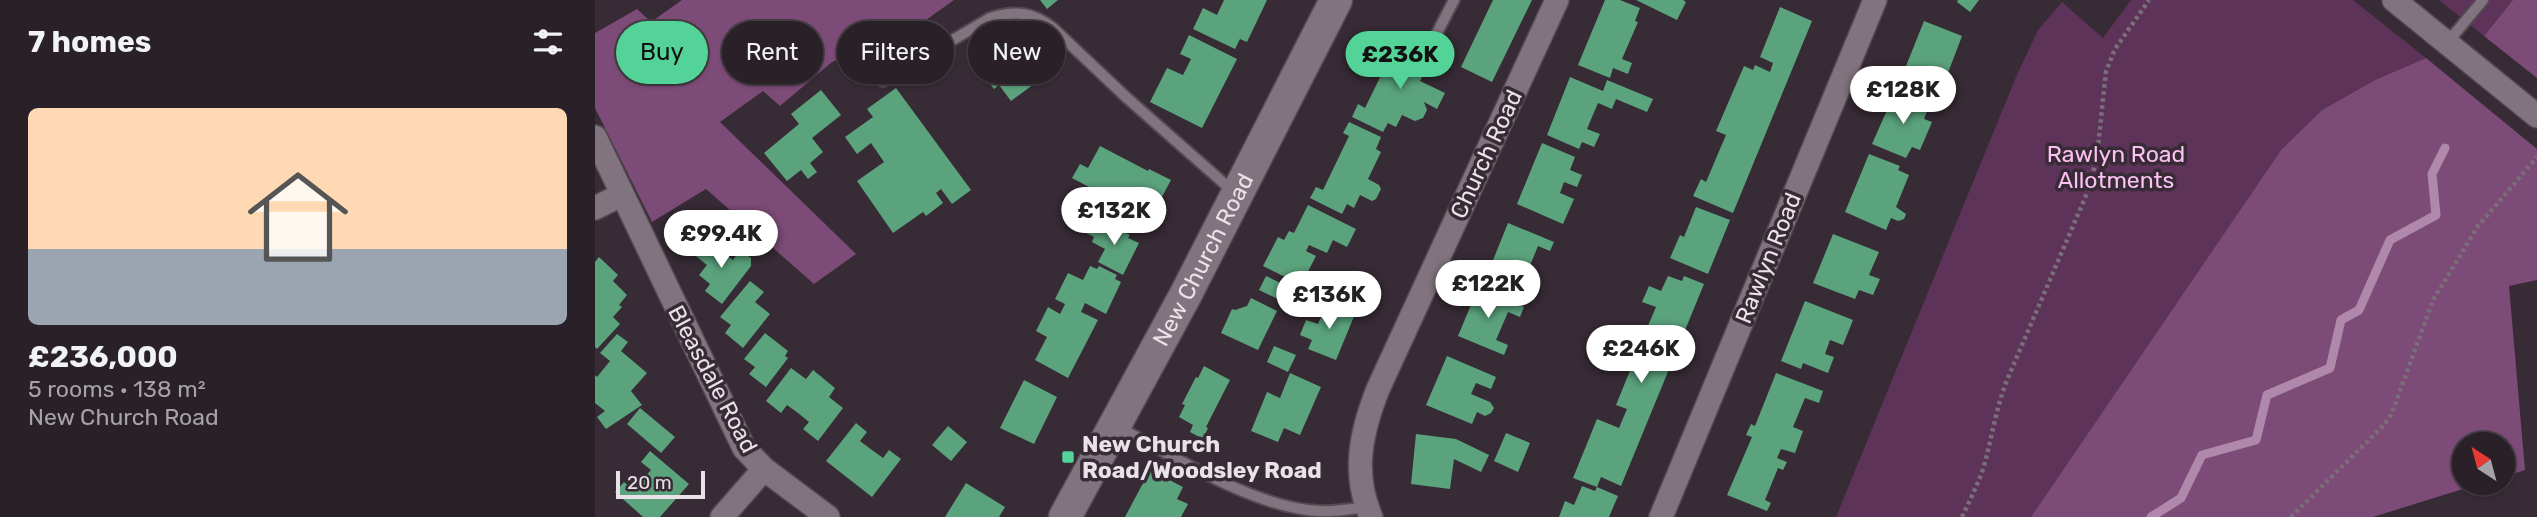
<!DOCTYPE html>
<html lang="en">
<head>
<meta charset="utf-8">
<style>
  :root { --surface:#292028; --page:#352d34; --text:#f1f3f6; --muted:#a5a3a8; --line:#453e45; --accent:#53d397 }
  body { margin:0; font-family:Rubik,sans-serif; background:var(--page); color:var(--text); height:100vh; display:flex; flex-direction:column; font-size:26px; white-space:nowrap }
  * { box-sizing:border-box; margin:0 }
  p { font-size:23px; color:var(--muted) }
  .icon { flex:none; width:38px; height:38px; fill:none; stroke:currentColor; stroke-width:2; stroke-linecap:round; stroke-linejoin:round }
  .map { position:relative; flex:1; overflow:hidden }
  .drawer { display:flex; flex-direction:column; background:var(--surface); width:595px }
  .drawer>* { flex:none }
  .banner { position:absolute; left:21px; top:21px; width:665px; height:63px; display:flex; gap:14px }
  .needle { width:46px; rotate:324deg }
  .controls { position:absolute; left:1857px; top:432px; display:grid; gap:14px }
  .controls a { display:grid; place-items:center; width:63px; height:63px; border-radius:50%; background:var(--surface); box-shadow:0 2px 5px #0004,0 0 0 2px var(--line); font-size:35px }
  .scale { position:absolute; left:21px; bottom:18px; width:89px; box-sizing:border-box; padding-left:7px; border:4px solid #eae2e9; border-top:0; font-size:19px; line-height:24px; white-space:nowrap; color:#eae2e9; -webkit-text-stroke:5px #372b35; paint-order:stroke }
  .price { position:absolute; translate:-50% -60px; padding:0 16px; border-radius:24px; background:#fff; color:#222; font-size:23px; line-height:46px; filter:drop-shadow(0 2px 4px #0008) }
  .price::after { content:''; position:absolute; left:50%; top:42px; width:21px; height:16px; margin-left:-10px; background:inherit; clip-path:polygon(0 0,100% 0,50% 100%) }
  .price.selected { background:var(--accent); color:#111 }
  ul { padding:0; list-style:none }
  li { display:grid; align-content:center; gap:14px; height:371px; padding:0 28px }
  li span { display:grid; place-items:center; height:217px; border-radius:10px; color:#555 }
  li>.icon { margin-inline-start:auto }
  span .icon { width:126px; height:126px; fill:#fffc; stroke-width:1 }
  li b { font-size:30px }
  h2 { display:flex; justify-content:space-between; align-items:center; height:84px; padding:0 28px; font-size:30px }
  .pill { padding:0 24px; border-radius:32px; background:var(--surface); box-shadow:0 2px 5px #0004,0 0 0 2px var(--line); font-size:24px; line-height:63px }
  .pill.selected { background:var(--accent); color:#111 }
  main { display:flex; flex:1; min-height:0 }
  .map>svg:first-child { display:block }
  .green { fill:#5e3359 }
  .forest { fill:#7d4b77 }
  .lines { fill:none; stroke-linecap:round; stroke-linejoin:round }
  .stream { stroke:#af88ab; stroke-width:9 }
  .building { fill:#5ba37d }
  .lane-casing { stroke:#534951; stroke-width:14 }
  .street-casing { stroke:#534951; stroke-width:26 }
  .secondary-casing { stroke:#534951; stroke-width:35 }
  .path { stroke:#7a6f78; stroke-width:4.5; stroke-dasharray:3.5 3.5; stroke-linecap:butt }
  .lane { stroke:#82747f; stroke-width:10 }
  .street { stroke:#82747f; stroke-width:23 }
  .secondary { stroke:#82747f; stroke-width:32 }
  .poi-dot { fill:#53d397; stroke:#372b35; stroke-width:2.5 }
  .labels { text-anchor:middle; stroke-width:7; stroke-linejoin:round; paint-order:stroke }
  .street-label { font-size:23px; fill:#eae2e9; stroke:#372b35 }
  .park-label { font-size:23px; fill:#fdc0f4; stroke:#372b35 }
  .poi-label { font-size:23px; font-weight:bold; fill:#eae2e9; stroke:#372b35; text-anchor:start }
</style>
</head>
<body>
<main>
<section class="drawer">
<h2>7 homes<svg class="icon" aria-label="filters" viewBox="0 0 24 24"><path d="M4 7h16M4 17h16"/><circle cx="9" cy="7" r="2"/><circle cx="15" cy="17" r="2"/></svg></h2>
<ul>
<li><span style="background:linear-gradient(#ffd9b3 65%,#9aa5b1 0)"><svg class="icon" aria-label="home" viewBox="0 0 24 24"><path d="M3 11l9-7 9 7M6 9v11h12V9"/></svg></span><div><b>£236,000</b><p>5 rooms · 138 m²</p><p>New Church Road</p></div></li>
</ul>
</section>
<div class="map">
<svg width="1942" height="517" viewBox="0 0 1942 517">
  <rect width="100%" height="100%" fill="#372b35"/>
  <path class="green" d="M1536 0H1758L1831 58 1780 80 1727 110 1686 150 1436 517H1241L1421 77 1443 30 1467 2 1508 38Z
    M1844 0H1918L1889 36Z"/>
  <path class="forest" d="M87 0H359L331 20 237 62 185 106 168 91 125 122 261 254 219 284 111 189 57 222 0 108V33L42 9 56 22Z
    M1918 0H1942V78L1889 36Z
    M1831 58 1942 149V280L1914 286 1930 470 1908 477V444H1869V483H1887L1778 517H1436L1686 150 1727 110 1780 80Z"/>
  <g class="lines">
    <path class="stream" d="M1556 517 1586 498 1607 455 1661 440 1672 395 1735 368 1746 320 1764 310 1795 240 1841 215 1837 174 1850 148"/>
  </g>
  <path class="building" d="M445 0H463L452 9Z
    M629 0H672L652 42 645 39 640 49 598 29 608 8 622 15Z
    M898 0H937L897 82 866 67Z
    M1010 0H1025L1045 8 1040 21 1043 22 1027 59 1037 63 1033 74 1018 68 1015 78 983 65Z
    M1041 0H1088L1091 2 1082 20Z
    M1363 0H1384L1375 12 1362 2Z
    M1185 7 1217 21 1138 213 1098 196 1106 179 1111 182 1131 135 1121 131 1149 66 1158 70 1160 65 1175 72 1178 63 1165 57Z
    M1329 21 1367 36 1348 86 1309 71Z
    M420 28 442 58 439 60 450 76 416 101 404 85 399 89 376 59 391 48 386 41 400 30 406 38Z
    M594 35 642 59 607 128 555 102 572 68 588 75 596 59 585 54Z
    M797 40 836 59 825 81 850 93 842 109 829 102 832 110 828 118 820 121 807 115 801 127 793 123 788 132 757 117 763 104 770 108 796 55 791 53Z
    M975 77 1008 91 1012 80 1058 99 1052 112 1021 99 1017 109 1003 103 992 129 1005 134 999 147 987 142 984 149 952 135Z
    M301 88 376 190 357 204 346 189 341 193 348 203 331 216 328 212 298 233 262 181 289 162 276 143 262 154 250 137 278 117 272 109Z
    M226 90 246 115 217 138 228 152 215 163 222 172 213 179 206 170 192 181 169 153 204 124 196 114Z
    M1300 92 1334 106 1329 119 1337 122 1325 150 1317 147 1311 158 1277 144Z
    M754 122 786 137 781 149 786 152 773 179 784 185 786 189 781 199 777 201 765 195 759 208 752 204 747 214 715 198 721 187 728 190 754 136 748 133Z
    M947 143 980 157 975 170 987 175 982 187 969 182 965 193 979 199 968 224 922 204Z
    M505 146 553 171 554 169 576 180 561 208 531 193 526 204 477 178 485 164 493 168Z
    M1274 154 1305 166 1303 170 1314 175 1301 207 1311 214 1309 219 1303 221 1296 218 1291 230 1250 212Z
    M713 205 761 229 752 247 738 240 732 253 714 245 711 251 721 256 706 285 668 266 683 237 689 240 694 231 699 233Z
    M1101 207 1135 220 1113 274 1075 258 1085 235 1089 237Z
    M496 223 506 229 509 223 535 235 533 238 544 243 528 275 503 262 510 249 497 242 499 237 491 233Z
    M913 223 959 242 955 251 943 246 931 275 943 280 939 289 894 270Z
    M1238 234 1284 252 1274 275 1285 279 1278 295 1264 290 1260 299 1218 283Z
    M109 238 138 260 142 254 149 253 156 258V266L127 304 110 291 115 284 104 275 112 265 97 253Z
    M4 257 23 275 18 281 32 295 24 305 27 307 18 317 25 324 2 349 0 347V262Z
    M495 266 502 269 504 266 522 275 520 279 526 282 511 314 490 303 486 312 503 320 473 378 440 360 452 337 441 331 453 307 465 314 470 304 460 299 473 273 488 280Z
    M752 275 773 284 769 295 747 286Z
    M671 276 692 286 685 300 664 290Z
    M1073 276 1087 281 1089 276 1109 284 1026 486 1006 477 1002 487 978 478 1002 419 1024 428 1032 409 1021 405 1043 351 1056 356 1063 341 1049 335 1061 307 1047 302 1054 286 1066 291Z
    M155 281 169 292 160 302 175 314 148 348 130 333 136 325 125 317Z
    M883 288 929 307 925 317 913 312 901 340 913 345 909 355 863 336Z
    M656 298 682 311 663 350 626 333 637 309 640 310 652 306Z
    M1210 301 1258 320 1248 345 1235 340 1230 354 1239 357 1233 373 1208 363 1206 369 1186 361Z
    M732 303 760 314 741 360 713 349 717 340 705 335 711 320 723 324Z
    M170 333 193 351 190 356 193 358 171 387 154 374 160 367 149 359Z
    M22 334 33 342 26 351 52 373 36 391 47 405 11 429 2 417 10 411 0 403V375L2 377 15 361 5 353Z
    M679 346 701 355 693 372 672 362Z
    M852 356 901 377 896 389 881 383 876 394 895 402 899 408 896 413 890 416 882 412 877 424 831 405Z
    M609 366 635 380 611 427 613 428 608 439 595 432 598 425 584 417 590 405 587 404 601 377 603 378Z
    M196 368 211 379 218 370 240 388 234 397 248 408 223 441 208 429 214 422 203 413 192 405 186 413 171 401Z
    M695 373 726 387 705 435 689 428 683 442 656 431 672 392 685 398Z
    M1181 373 1228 391 1224 403 1210 398 1198 427 1208 431 1200 453 1186 449 1182 458 1192 462 1188 470 1183 468 1170 500 1176 503 1172 511 1132 495 1157 437 1151 435 1156 424 1160 426Z
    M429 380 462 397 439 444 405 428Z
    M45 408 80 437 66 453 32 424Z
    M261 423 272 432 265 441 277 450 288 458 294 450 306 459 277 497 231 461Z
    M353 426 372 442 356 461 337 445Z
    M911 433 935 443 923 472 899 461Z
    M821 434 861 439 894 455 886 472 859 459 855 489 816 484Z
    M55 451 94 484 65 517H48L20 492 29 482 38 490 56 470 46 462Z
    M555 470 588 487 582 499 593 504 586 517H530Z
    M371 483 410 507 404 517H350Z
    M987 486 1000 491 1002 487 1023 496 1014 517H964L970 501 979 505Z"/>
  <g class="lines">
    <defs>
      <path id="lane" d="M841 35 859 0
        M1852 43 1888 0
        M288 81 395 18C419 10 438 12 458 28L532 98 640 193
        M521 426C579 456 659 508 724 511 740 512 756 509 772 507"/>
      <path id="street" d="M1799 0 1942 116
        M0 137 149 448 169 469 233 517
        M0 208 26 195
        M127 517 169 469
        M776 517C757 473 766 432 783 389L962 0
        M1066 517 1280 0"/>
      <g id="secondary">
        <path id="s1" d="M470 517 591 294 741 0"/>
      </g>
    </defs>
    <use href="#lane" class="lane-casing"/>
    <use href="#street" class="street-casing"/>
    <use href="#secondary" class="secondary-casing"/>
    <path class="path" d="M1367 517C1375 500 1383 484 1389 466 1397 437 1401 408 1412 380L1493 191 1502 157 1511 71 1520 49 1554 0
      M1696 517 1789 425 1797 413 1838 300 1883 226 1942 157"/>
    <use href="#lane" class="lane"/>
    <use href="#street" class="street"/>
    <use href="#secondary" class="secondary"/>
  </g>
  <rect class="poi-dot" x="466" y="450" width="14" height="14" rx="3.5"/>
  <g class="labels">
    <g class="street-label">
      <text transform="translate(891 154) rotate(-65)" y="8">Church Road</text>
      <text transform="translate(1173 258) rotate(-68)" y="8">Rawlyn Road</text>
      <text dy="8" stroke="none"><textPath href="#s1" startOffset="292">New Church Road</textPath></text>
      <text transform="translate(118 379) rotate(62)" y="8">Bleasdale Road</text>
    </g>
    <g class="park-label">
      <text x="1521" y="162">Rawlyn Road<tspan x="1521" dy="26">Allotments</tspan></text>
    </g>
    <g class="poi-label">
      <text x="487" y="452">New Church<tspan x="487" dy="26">Road/Woodsley Road</tspan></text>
    </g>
  </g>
</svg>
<div class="controls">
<a><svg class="needle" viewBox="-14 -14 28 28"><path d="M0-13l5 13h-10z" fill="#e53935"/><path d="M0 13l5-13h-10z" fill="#a5a3a8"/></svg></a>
</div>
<div class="scale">20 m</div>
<b class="price selected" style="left:805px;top:91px">£236K</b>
<b class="price" style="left:1308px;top:126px">£128K</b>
<b class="price" style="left:519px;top:247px">£132K</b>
<b class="price" style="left:126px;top:270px">£99.4K</b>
<b class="price" style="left:893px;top:320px">£122K</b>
<b class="price" style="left:734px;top:331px">£136K</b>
<b class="price" style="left:1046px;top:385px">£246K</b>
<div class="banner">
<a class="pill selected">Buy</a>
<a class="pill">Rent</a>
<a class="pill">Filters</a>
<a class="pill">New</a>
</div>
</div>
</main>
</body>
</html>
